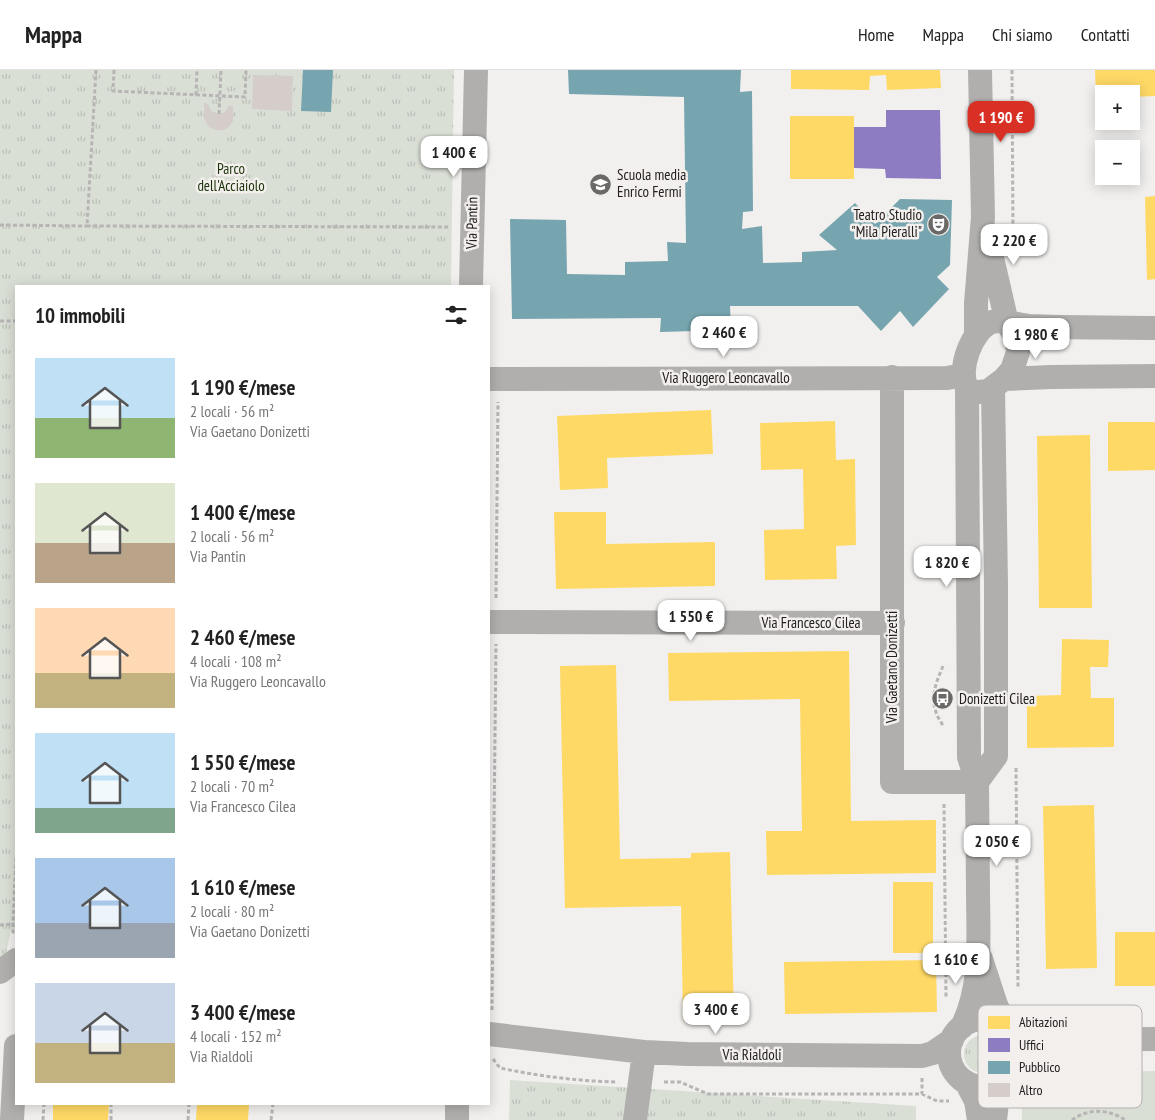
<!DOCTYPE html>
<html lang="it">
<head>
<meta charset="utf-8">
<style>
  :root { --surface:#fff; --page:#f6f6f6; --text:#222; --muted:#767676; --line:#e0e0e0; --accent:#d93025 }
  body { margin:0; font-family:"PT Sans Narrow",sans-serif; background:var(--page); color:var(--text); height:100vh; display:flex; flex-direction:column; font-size:19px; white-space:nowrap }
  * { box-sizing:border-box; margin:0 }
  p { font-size:16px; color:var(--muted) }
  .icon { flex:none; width:28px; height:28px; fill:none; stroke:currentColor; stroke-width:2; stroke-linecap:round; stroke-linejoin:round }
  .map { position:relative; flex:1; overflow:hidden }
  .sheet { position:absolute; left:15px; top:215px; width:475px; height:820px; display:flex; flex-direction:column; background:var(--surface); border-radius:0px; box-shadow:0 2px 12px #0003 }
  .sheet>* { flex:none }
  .buttons { position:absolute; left:1095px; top:15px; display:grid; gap:10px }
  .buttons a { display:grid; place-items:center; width:45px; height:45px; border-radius:0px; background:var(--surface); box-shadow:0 2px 12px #0003; font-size:25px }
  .price { position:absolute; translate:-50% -42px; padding:0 11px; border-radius:10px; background:#fff; color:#222; font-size:16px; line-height:32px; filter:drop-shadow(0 1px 2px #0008) }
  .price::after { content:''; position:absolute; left:50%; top:30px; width:15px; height:11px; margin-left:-8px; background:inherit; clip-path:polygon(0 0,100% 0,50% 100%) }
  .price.current { background:var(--accent); color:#fff }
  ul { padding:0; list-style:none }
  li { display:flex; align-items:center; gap:15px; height:125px; padding:0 20px }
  li span { display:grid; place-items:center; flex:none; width:140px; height:100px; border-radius:0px; color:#555 }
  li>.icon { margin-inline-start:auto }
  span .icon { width:60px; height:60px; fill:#fffc; stroke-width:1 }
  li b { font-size:21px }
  h2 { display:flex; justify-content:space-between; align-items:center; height:60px; padding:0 20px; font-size:21px }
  header { display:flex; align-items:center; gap:30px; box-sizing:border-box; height:70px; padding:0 25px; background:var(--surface); border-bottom:1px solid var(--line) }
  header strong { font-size:24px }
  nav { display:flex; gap:28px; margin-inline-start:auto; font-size:18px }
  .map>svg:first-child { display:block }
  .grass { fill:url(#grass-tufts) }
  .pitch { fill:#dadfd5 }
  .homes { fill:#ffd966 }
  .offices { fill:#8e7cc3 }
  .public { fill:#76a5af }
  .building { fill:#d4cdc9 }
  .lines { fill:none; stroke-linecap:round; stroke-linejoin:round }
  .path { stroke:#b6b4b4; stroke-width:3; stroke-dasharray:4 2.5; stroke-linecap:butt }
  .minor { stroke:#b0afae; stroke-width:24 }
  .labels { text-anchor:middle; stroke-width:5; stroke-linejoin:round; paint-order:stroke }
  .park-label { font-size:15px; fill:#1a3309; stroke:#f3efed }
  .poi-label { font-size:15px; fill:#222020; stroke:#f3efed; text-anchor:start }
  .street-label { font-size:15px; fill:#222020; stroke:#f3efed }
  .key { fill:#f3efed; stroke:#b4b1b0; stroke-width:1 }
  .key-label { font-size:14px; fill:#222020 }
</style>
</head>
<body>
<header>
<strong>Mappa</strong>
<nav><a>Home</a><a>Mappa</a><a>Chi siamo</a><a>Contatti</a></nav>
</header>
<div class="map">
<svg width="1155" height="1050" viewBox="0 0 1155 1050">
  <defs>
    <pattern id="grass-tufts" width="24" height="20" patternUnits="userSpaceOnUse" patternTransform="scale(1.25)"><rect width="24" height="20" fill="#dadfd5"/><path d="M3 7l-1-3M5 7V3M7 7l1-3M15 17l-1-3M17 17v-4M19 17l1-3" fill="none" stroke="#bbbfb7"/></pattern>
  </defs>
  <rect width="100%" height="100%" fill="#f2f0ee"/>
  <path class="grass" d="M0 0H454L451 216H16V859L11 860 6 884 0 889Z
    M964 984a19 19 0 1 1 38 0a19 19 0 1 1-38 0Z
    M510 1010 916 1036V1050H509Z"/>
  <path class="pitch" d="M1155 1001V1050H1022C1022 1029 1019 1016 1039 1003Z"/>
  <path class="homes" d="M791 0H940L941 18 887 20 886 5 870 6 869 20 791 19Z
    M1095 0H1155V26L1131 27V24H1104V27L1096 28Z
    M790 46H854V109H790Z
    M1155 126V209L1147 210 1145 127Z
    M711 340 713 384 607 388 608 418 560 420 557 346Z
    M835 351 836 390 855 389 856 475 836 476 837 509 765 510 764 460 804 459 803 399 761 400 760 353Z
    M1108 352H1155V400L1108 401Z
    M1090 365 1092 538H1039L1037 366Z
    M554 442H606V474L715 472V516L556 519Z
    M1062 569 1109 570 1108 597H1090L1091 628H1114V677L1027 678V626L1061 625Z
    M849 581 851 751 936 750V803L767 805 766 761H802L800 629 669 631 668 583Z
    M616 595 620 789 691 788V783L730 782 734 949 683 950 681 836 565 838 560 596Z
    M1094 735 1097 898 1046 899 1043 736Z
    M893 812H933V883H893Z
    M1115 862H1155V916H1115Z
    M936 890 937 942 785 944 784 892Z
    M53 1034H109L108 1050H53Z
    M197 1034H249L248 1050H196Z"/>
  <path class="offices" d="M886 40H940L941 109 886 108 885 99 854 98V57H886Z"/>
  <path class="public" d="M303 0H333L331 42 301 41Z
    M568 0H741L740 22 752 21 753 141 743 142 742 159 762 156 763 193 802 192V182L837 180 819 165 855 133 875 154 900 129 952 130 950 195 937 207 949 219 913 257 900 241 881 261 858 236H730L731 260 660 262 661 248 512 249 510 149 566 150 567 204 625 205V192L668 191 667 172 686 173 684 27 569 24Z"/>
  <path class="building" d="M253 5 293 6 292 41 252 39Z
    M204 33 208 34 211 41 219 44 225 42 229 36H233V51L229 57 224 60H216L209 57 204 48Z"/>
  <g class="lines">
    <path class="path" d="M96 0 87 156 449 157
      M114 0 113 21 245 27 246 0
      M1012 0 1013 166
      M196 25 197 0
      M219 44 221 0
      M0 155 87 156
      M0 251H16
      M496 528 498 332
      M943 596C937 611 930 625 936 642 937 647 941 651 943 656
      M1016 698 1018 919
      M944 734 946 928
      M16 788 13 854V862H16
      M0 855 13 854
      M492 940 496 574
      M493 989 500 998C538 1006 577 1011 616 1012
      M1088 995 1092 1042
      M1028 1004 1033 999 1047 996
      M922 1008V1024
      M664 1012H680L708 1024H922L937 1031H949
      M43 1050 44 1034
      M111 1050V1034
      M188 1050 189 1034
      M271 1050 273 1034
      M1072 1050C1088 1038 1109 1039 1125 1050"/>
    <path class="minor" d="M471 216 476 0
      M976 265V233L983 147 980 0
      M892 307V712H977
      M489 309 947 308 963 305
      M1004 309 1051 307 1155 306
      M979 322 988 321 1004 309 1012 300 1018 282 1016 267 1007 253 988 170
      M489 552 893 553
      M977 712 996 686V515L993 318
      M981 889 996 935 1008 960
      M0 902 16 890
      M949 983a34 34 0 1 1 68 0a34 34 0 1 1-68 0Z
      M962 957C983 915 978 866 978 820 978 784 977 748 977 712L969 687 967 317C957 301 972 258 992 252 1001 249 1018 255 1029 256 1071 258 1113 257 1155 258
      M1008 960 1030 969 1053 970 1155 969
      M489 964 644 982 687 984 922 986 933 983 952 970
      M966 1012 976 1031 979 1050
      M12 1050 16 976
      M457 1050V1034
      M635 1050 644 982
      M995 1050 997 1032 1005 1009"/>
  </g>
  <defs>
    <symbol id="school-disc" viewBox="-11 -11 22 22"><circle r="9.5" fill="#6b6968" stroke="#f3efed"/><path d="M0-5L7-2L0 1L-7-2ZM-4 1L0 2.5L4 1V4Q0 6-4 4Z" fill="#fff"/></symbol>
    <symbol id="theatre-disc" viewBox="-11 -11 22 22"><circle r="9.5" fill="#6b6968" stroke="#f3efed"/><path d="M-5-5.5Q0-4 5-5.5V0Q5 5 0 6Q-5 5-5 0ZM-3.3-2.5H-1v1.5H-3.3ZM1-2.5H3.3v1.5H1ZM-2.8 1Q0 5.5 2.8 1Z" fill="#fff"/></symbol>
    <symbol id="bus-disc" viewBox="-11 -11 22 22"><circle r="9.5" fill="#6b6968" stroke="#f3efed"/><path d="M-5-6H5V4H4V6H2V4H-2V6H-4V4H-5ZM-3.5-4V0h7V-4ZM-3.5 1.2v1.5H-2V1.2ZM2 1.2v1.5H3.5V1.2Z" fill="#fff"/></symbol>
  </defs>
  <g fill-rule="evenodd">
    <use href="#school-disc" x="588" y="102" width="25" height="25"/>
    <use href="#theatre-disc" x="926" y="142" width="25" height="25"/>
    <use href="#bus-disc" x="930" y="616" width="25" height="25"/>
  </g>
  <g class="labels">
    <g class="park-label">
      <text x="231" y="104">Parco<tspan x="231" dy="17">dell'Acciaiolo</tspan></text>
    </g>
    <g class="poi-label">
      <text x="617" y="110">Scuola media<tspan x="617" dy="17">Enrico Fermi</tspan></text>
      <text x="922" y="150" text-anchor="end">Teatro Studio<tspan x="922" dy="17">"Mila Pieralli"</tspan></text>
      <text x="959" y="634">Donizetti Cilea</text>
    </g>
    <g class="street-label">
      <text transform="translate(472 153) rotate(-89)" y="5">Via Pantin</text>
      <text x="726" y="313">Via Ruggero Leoncavallo</text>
      <text x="811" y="558">Via Francesco Cilea</text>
      <text transform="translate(892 597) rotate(-90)" y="5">Via Gaetano Donizetti</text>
      <text x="752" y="990">Via Rialdoli</text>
    </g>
  </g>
  <rect x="978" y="935" width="164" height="103" rx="8" class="key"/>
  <rect x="988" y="946" width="22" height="13" fill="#ffd966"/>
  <rect x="988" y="968" width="22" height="14" fill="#8e7cc3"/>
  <rect x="988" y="991" width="22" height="13" fill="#76a5af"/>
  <rect x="988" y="1013" width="22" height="14" fill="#d4cdc9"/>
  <g class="key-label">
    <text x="1019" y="957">Abitazioni</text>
    <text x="1019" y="980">Uffici</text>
    <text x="1019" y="1002">Pubblico</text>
    <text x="1019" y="1025">Altro</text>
  </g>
</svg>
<div class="buttons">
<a>+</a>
<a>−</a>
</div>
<b class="price current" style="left:1001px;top:73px">1 190 €</b>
<b class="price" style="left:454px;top:108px">1 400 €</b>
<b class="price" style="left:1014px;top:196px">2 220 €</b>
<b class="price" style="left:724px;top:288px">2 460 €</b>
<b class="price" style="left:1036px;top:290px">1 980 €</b>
<b class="price" style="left:947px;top:518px">1 820 €</b>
<b class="price" style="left:691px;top:572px">1 550 €</b>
<b class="price" style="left:997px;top:797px">2 050 €</b>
<b class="price" style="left:956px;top:915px">1 610 €</b>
<b class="price" style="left:716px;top:965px">3 400 €</b>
<section class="sheet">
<h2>10 immobili<svg class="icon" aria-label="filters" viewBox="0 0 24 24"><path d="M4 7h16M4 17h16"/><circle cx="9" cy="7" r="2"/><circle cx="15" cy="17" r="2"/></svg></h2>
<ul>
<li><span style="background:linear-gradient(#bfe0f5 60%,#8fb573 0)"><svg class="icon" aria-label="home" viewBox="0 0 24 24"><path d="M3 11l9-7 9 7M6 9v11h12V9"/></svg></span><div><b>1 190 €/mese</b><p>2 locali · 56 m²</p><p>Via Gaetano Donizetti</p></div></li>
<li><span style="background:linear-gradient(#dfe7d0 60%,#b9a48a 0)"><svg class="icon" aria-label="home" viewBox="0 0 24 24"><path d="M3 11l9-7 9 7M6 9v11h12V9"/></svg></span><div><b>1 400 €/mese</b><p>2 locali · 56 m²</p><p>Via Pantin</p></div></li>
<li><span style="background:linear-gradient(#ffd9b3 65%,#c2b280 0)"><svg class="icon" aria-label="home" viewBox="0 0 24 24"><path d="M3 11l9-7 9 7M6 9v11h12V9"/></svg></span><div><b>2 460 €/mese</b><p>4 locali · 108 m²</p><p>Via Ruggero Leoncavallo</p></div></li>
<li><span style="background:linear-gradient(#bfe0f5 75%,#7fa58c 0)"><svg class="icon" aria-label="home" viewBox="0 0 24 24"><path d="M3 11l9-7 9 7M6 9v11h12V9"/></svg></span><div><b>1 550 €/mese</b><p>2 locali · 70 m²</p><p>Via Francesco Cilea</p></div></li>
<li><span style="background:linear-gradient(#a9c7e8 65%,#9aa5b1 0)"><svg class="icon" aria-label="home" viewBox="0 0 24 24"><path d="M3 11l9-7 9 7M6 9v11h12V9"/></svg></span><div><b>1 610 €/mese</b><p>2 locali · 80 m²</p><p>Via Gaetano Donizetti</p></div></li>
<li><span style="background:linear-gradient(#c9d6e8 60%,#c2b280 0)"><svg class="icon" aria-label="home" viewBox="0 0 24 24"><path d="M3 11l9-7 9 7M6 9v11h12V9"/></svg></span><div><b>3 400 €/mese</b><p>4 locali · 152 m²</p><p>Via Rialdoli</p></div></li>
</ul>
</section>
</div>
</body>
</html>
